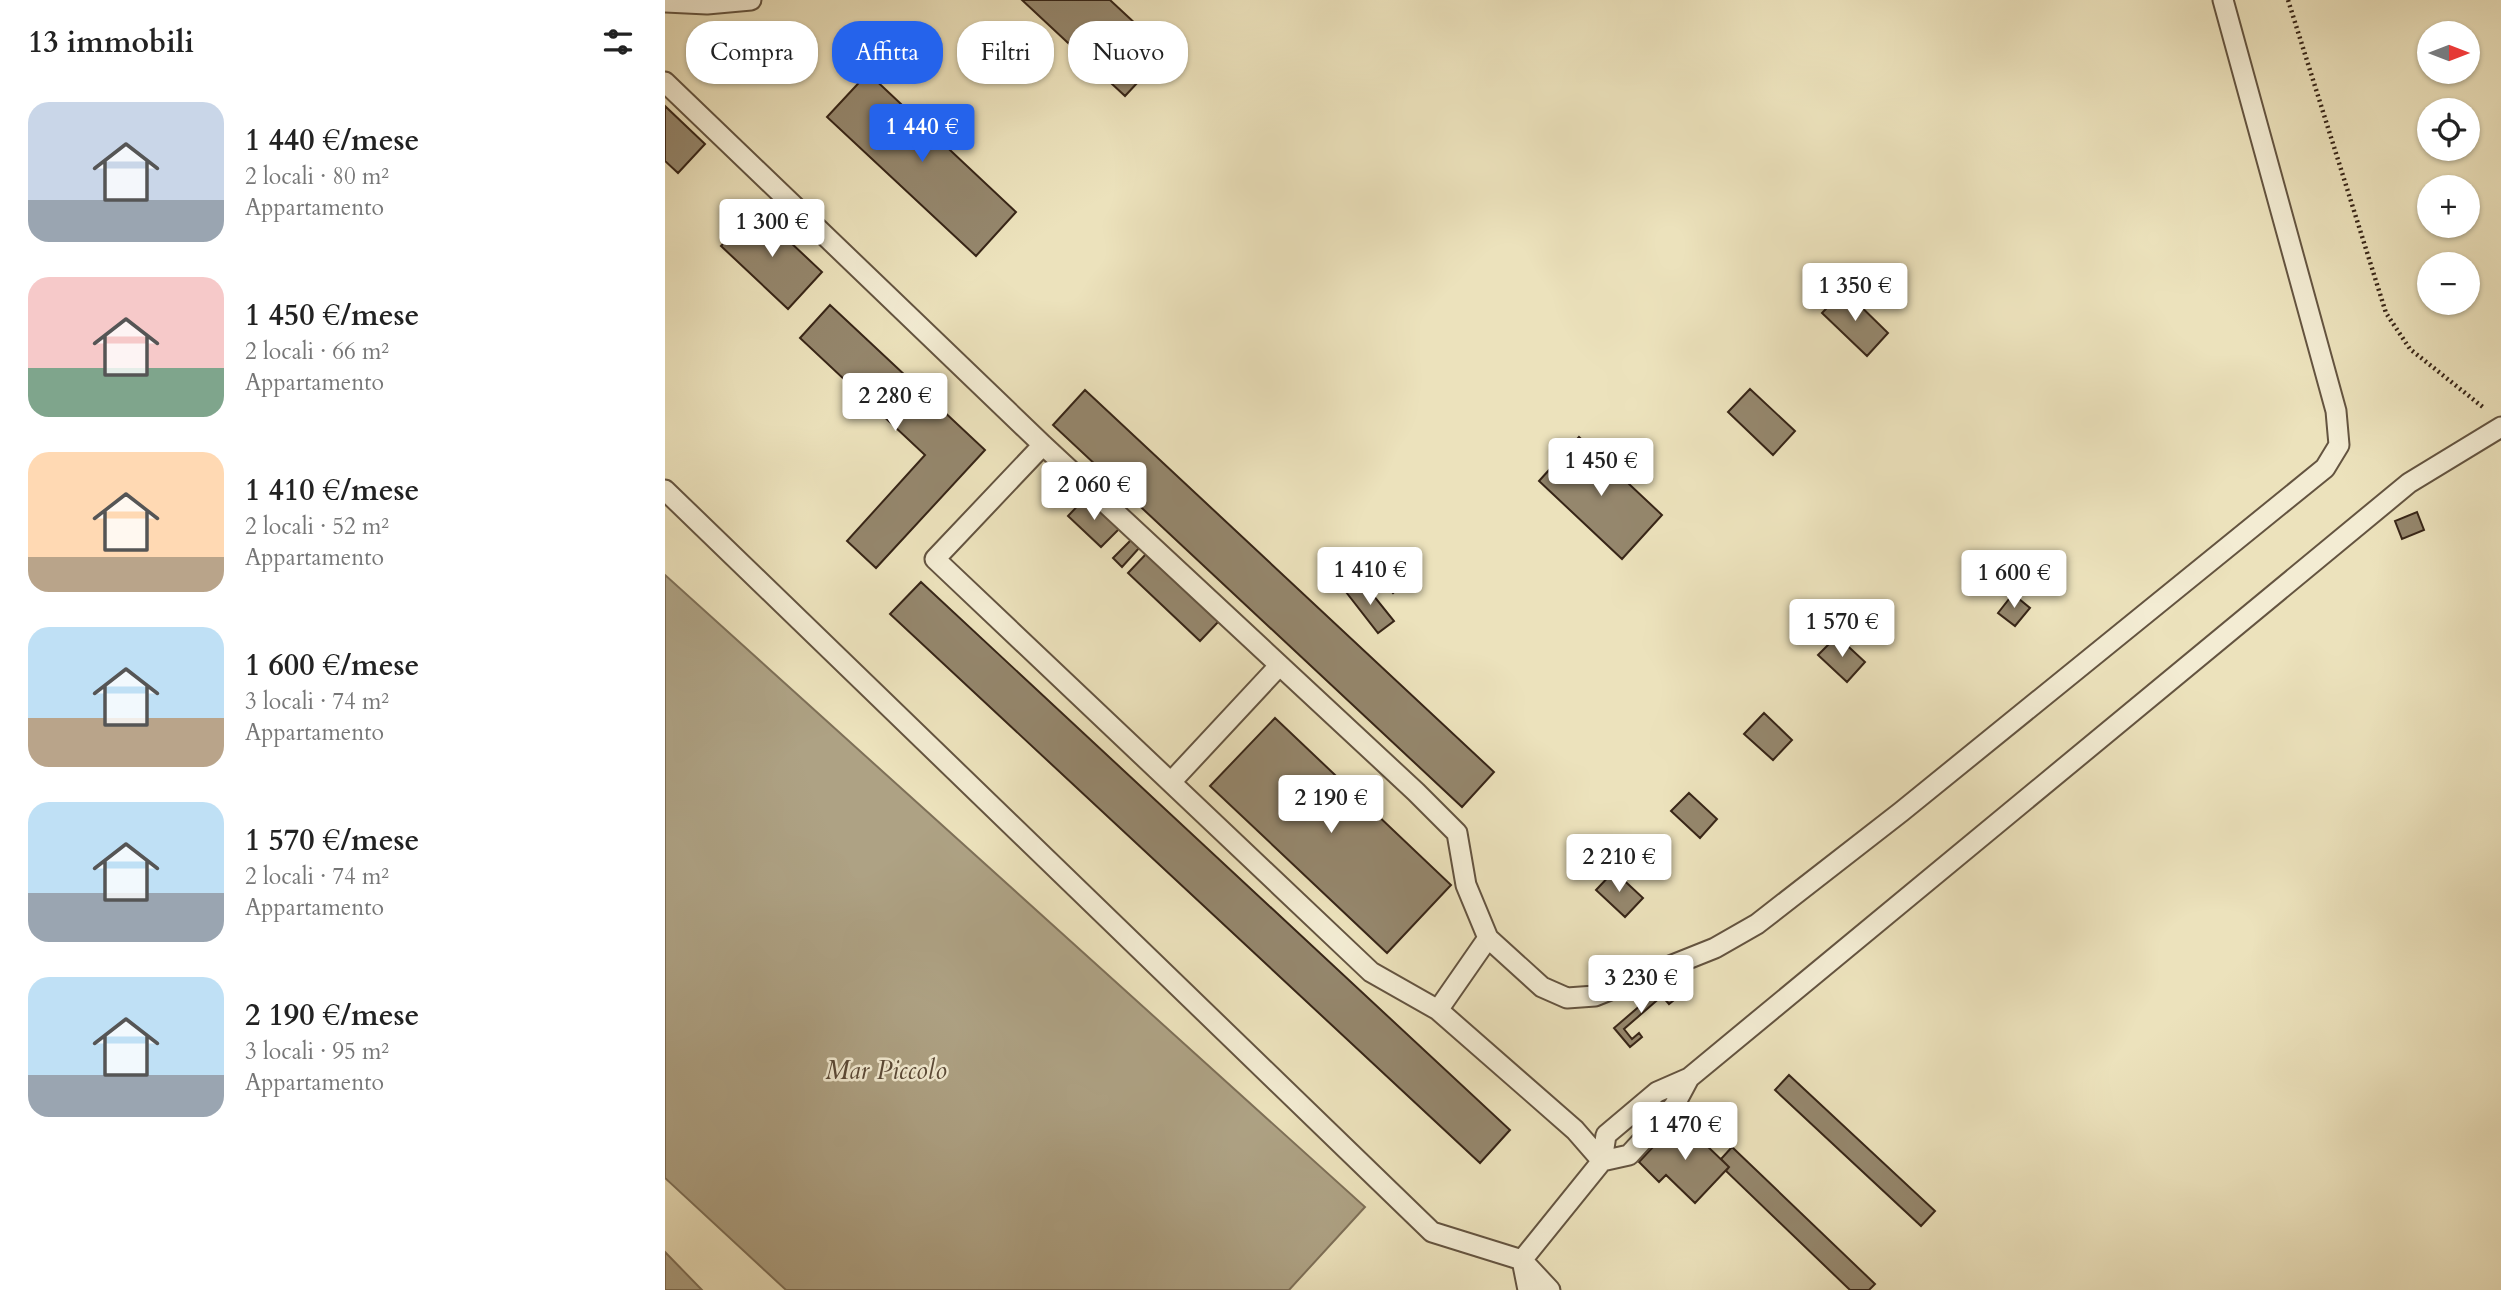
<!DOCTYPE html>
<html lang="it">
<head>
<meta charset="utf-8">
<style>
  :root { --surface:#fff; --page:#f6f6f6; --text:#222; --muted:#767676; --accent:#2563eb }
  body { margin:0; font-family:Cardo,serif; background:var(--page); color:var(--text); height:100vh; display:flex; flex-direction:column; font-size:26px; white-space:nowrap }
  * { box-sizing:border-box; margin:0 }
  p { font-size:23px; color:var(--muted) }
  .icon { flex:none; width:38px; height:38px; fill:none; stroke:currentColor; stroke-width:2; stroke-linecap:round; stroke-linejoin:round }
  .map { position:relative; flex:1; overflow:hidden }
  .sheet { display:flex; flex-direction:column; background:var(--surface); width:665px }
  .sheet>* { flex:none }
  .hud { position:absolute; left:21px; top:21px; width:665px; height:63px; display:flex; gap:14px }
  .needle { width:46px; rotate:90deg }
  .fabs { position:absolute; left:1752px; top:21px; display:grid; gap:14px }
  .fabs a { display:grid; place-items:center; width:63px; height:63px; border-radius:50%; background:var(--surface); box-shadow:0 2px 5px #0004; font-size:35px }
  .price { position:absolute; translate:-50% -60px; padding:0 16px; border-radius:7px; background:#fff; color:#222; font-size:23px; line-height:46px; filter:drop-shadow(0 2px 4px #0008) }
  .price::after { content:''; position:absolute; left:50%; top:42px; width:21px; height:16px; margin-left:-10px; background:inherit; clip-path:polygon(0 0,100% 0,50% 100%) }
  .price.on { background:var(--accent); color:#fff }
  ul { padding:0; list-style:none }
  li { display:flex; align-items:center; gap:21px; height:175px; padding:0 28px }
  li span { display:grid; place-items:center; flex:none; width:196px; height:140px; border-radius:21px; color:#555 }
  li>.icon { margin-inline-start:auto }
  span .icon { width:84px; height:84px; fill:#fffc; stroke-width:1 }
  li b { font-size:30px }
  h2 { display:flex; justify-content:space-between; align-items:center; height:84px; padding:0 28px; font-size:30px }
  .tag { padding:0 24px; border-radius:28px; background:var(--surface); box-shadow:0 2px 5px #0004; font-size:24px; line-height:63px }
  .tag.on { background:var(--accent); color:#fff }
  main { display:flex; flex:1; min-height:0 }
  .map>svg:first-child { display:block }
  .water { fill:#aea284; stroke:#7e7058; stroke-width:2 }
  .building { fill:#95876d; stroke:#372517; stroke-width:2 }
  .lines { fill:none; stroke-linecap:round; stroke-linejoin:round }
  .service-casing { stroke:#645440; stroke-width:23 }
  .path { stroke:#372517; stroke-width:4.5; stroke-dasharray:2 3.5; stroke-linecap:butt }
  .service { stroke:#f3ecd3; stroke-width:19 }
  .labels { text-anchor:middle; stroke-width:5; stroke-linejoin:round; paint-order:stroke }
  .water-label { font-size:26px; font-style:italic; fill:#5b4a38; stroke:#f3ecd3 }
</style>
</head>
<body>
<main>
<section class="sheet">
<h2>13 immobili<svg class="icon" aria-label="filters" viewBox="0 0 24 24"><path d="M4 7h16M4 17h16"/><circle cx="9" cy="7" r="2"/><circle cx="15" cy="17" r="2"/></svg></h2>
<ul>
<li><span style="background:linear-gradient(#c9d6e8 70%,#9aa5b1 0)"><svg class="icon" aria-label="home" viewBox="0 0 24 24"><path d="M3 11l9-7 9 7M6 9v11h12V9"/></svg></span><div><b>1 440 €/mese</b><p>2 locali · 80 m²</p><p>Appartamento</p></div></li>
<li><span style="background:linear-gradient(#f6c9c9 65%,#7fa58c 0)"><svg class="icon" aria-label="home" viewBox="0 0 24 24"><path d="M3 11l9-7 9 7M6 9v11h12V9"/></svg></span><div><b>1 450 €/mese</b><p>2 locali · 66 m²</p><p>Appartamento</p></div></li>
<li><span style="background:linear-gradient(#ffd9b3 75%,#b9a48a 0)"><svg class="icon" aria-label="home" viewBox="0 0 24 24"><path d="M3 11l9-7 9 7M6 9v11h12V9"/></svg></span><div><b>1 410 €/mese</b><p>2 locali · 52 m²</p><p>Appartamento</p></div></li>
<li><span style="background:linear-gradient(#bfe0f5 65%,#b9a48a 0)"><svg class="icon" aria-label="home" viewBox="0 0 24 24"><path d="M3 11l9-7 9 7M6 9v11h12V9"/></svg></span><div><b>1 600 €/mese</b><p>3 locali · 74 m²</p><p>Appartamento</p></div></li>
<li><span style="background:linear-gradient(#bfe0f5 65%,#9aa5b1 0)"><svg class="icon" aria-label="home" viewBox="0 0 24 24"><path d="M3 11l9-7 9 7M6 9v11h12V9"/></svg></span><div><b>1 570 €/mese</b><p>2 locali · 74 m²</p><p>Appartamento</p></div></li>
<li><span style="background:linear-gradient(#bfe0f5 70%,#9aa5b1 0)"><svg class="icon" aria-label="home" viewBox="0 0 24 24"><path d="M3 11l9-7 9 7M6 9v11h12V9"/></svg></span><div><b>2 190 €/mese</b><p>3 locali · 95 m²</p><p>Appartamento</p></div></li>
</ul>
</section>
<div class="map">
<svg width="1836" height="1290" viewBox="0 0 1836 1290">
  <rect width="100%" height="100%" fill="#ece2bc"/>
  <filter id="stains"><feTurbulence type="fractalNoise" baseFrequency=".00286" numOctaves="4"/><feColorMatrix values="0 0 0 0 .2 0 0 0 0 .09 0 0 0 0 .02 0 0 0 .5 -.17"/></filter>
  <radialGradient id="worn" r=".72"><stop offset=".6" stop-color="#630" stop-opacity="0"/><stop offset="1" stop-color="#630" stop-opacity=".3"/></radialGradient>
  <path class="water" d="M0 575 700 1207 624 1290H121L0 1178Z
    M0 1252 37 1290H0Z"/>
  <path class="building" d="M357 0H445L501 52 460 96Z
    M203 73 351 212 311 256 162 117Z
    M0 106 40 144 13 173 0 161Z
    M91 210 157 272 123 309 56 246Z
    M1179 290 1223 333 1202 356 1157 313Z
    M165 305 320 450 211 568 182 541 260 455 135 338Z
    M1085 389 1130 431 1108 455 1063 412Z
    M420 390 829 772 797 807 388 425Z
    M914 437 997 515 957 559 874 481Z
    M422 496 455 528 436 547 403 516Z
    M1752 512 1759 530 1737 539 1730 521Z
    M467 539 475 547 457 567 448 558Z
    M482 553 554 621 535 641 463 573Z
    M730 570 740 582 728 593 717 581Z
    M696 580 729 621 713 633 681 592Z
    M256 582 845 1130 815 1163 225 614Z
    M1348 594 1365 608 1350 626 1333 613Z
    M1172 636 1200 662 1182 682 1153 655Z
    M1099 713 1127 740 1108 760 1079 734Z
    M610 718 786 885 722 953 545 786Z
    M1024 793 1052 819 1035 838 1006 811Z
    M949 871 978 898 960 917 931 890Z
    M998 986 1009 1000 1004 1004 997 996 959 1029 967 1039 974 1033 977 1037 965 1047 949 1028Z
    M1124 1075 1270 1211 1256 1226 1110 1090Z
    M1014 1119 1064 1167 1030 1203 1001 1175 994 1182 974 1162Z
    M1067 1147 1210 1284 1204 1290H1185L1061 1171 1064 1167 1056 1159Z"/>
  <g class="lines">
    <defs>
      <path id="service" d="M0 2 42 4 86 0
        M0 82 378 445 751 792 792 833 801 885 823 938 877 987 902 998 930 996 1050 948 1092 924 1236 812 1660 468 1674 445 1671 411 1558 0
        M378 445 270 559 706 972 773 1010 910 1130 937 1161
        M0 490 767 1232 857 1260 885 1290
        M506 782 614 666
        M773 1010 823 938
        M937 1161 964 1155 1009 1106 1024 1078
        M863 1290 857 1260 937 1161 941 1135 992 1092 1024 1078 1744 483 1836 427"/>
    </defs>
    <use href="#service" class="service-casing"/>
    <path class="path" d="M1623 0 1721 313 1745 349 1819 408"/>
    <use href="#service" class="service"/>
  </g>
  <g class="labels">
    <g class="water-label">
      <text x="221" y="1079">Mar Piccolo</text>
    </g>
  </g>
  <rect width="100%" height="100%" filter="url(#stains)"/>
  <rect width="100%" height="100%" fill="url(#worn)"/>
</svg>
<div class="fabs">
<a><svg class="needle" viewBox="-14 -14 28 28"><path d="M0-13l5 13h-10z" fill="#e53935"/><path d="M0 13l5-13h-10z" fill="#767676"/></svg></a>
<a><svg class="icon" aria-label="locate" viewBox="0 0 24 24"><circle cx="12" cy="12" r="6"/><path d="M12 2v4M12 18v4M2 12h4M18 12h4"/></svg></a>
<a>+</a>
<a>−</a>
</div>
<b class="price on" style="left:257px;top:164px">1 440 €</b>
<b class="price" style="left:107px;top:259px">1 300 €</b>
<b class="price" style="left:1190px;top:323px">1 350 €</b>
<b class="price" style="left:230px;top:433px">2 280 €</b>
<b class="price" style="left:936px;top:498px">1 450 €</b>
<b class="price" style="left:429px;top:522px">2 060 €</b>
<b class="price" style="left:705px;top:607px">1 410 €</b>
<b class="price" style="left:1349px;top:610px">1 600 €</b>
<b class="price" style="left:1177px;top:659px">1 570 €</b>
<b class="price" style="left:666px;top:835px">2 190 €</b>
<b class="price" style="left:954px;top:894px">2 210 €</b>
<b class="price" style="left:976px;top:1015px">3 230 €</b>
<b class="price" style="left:1020px;top:1162px">1 470 €</b>
<div class="hud">
<a class="tag">Compra</a>
<a class="tag on">Affitta</a>
<a class="tag">Filtri</a>
<a class="tag">Nuovo</a>
</div>
</div>
</main>
</body>
</html>
